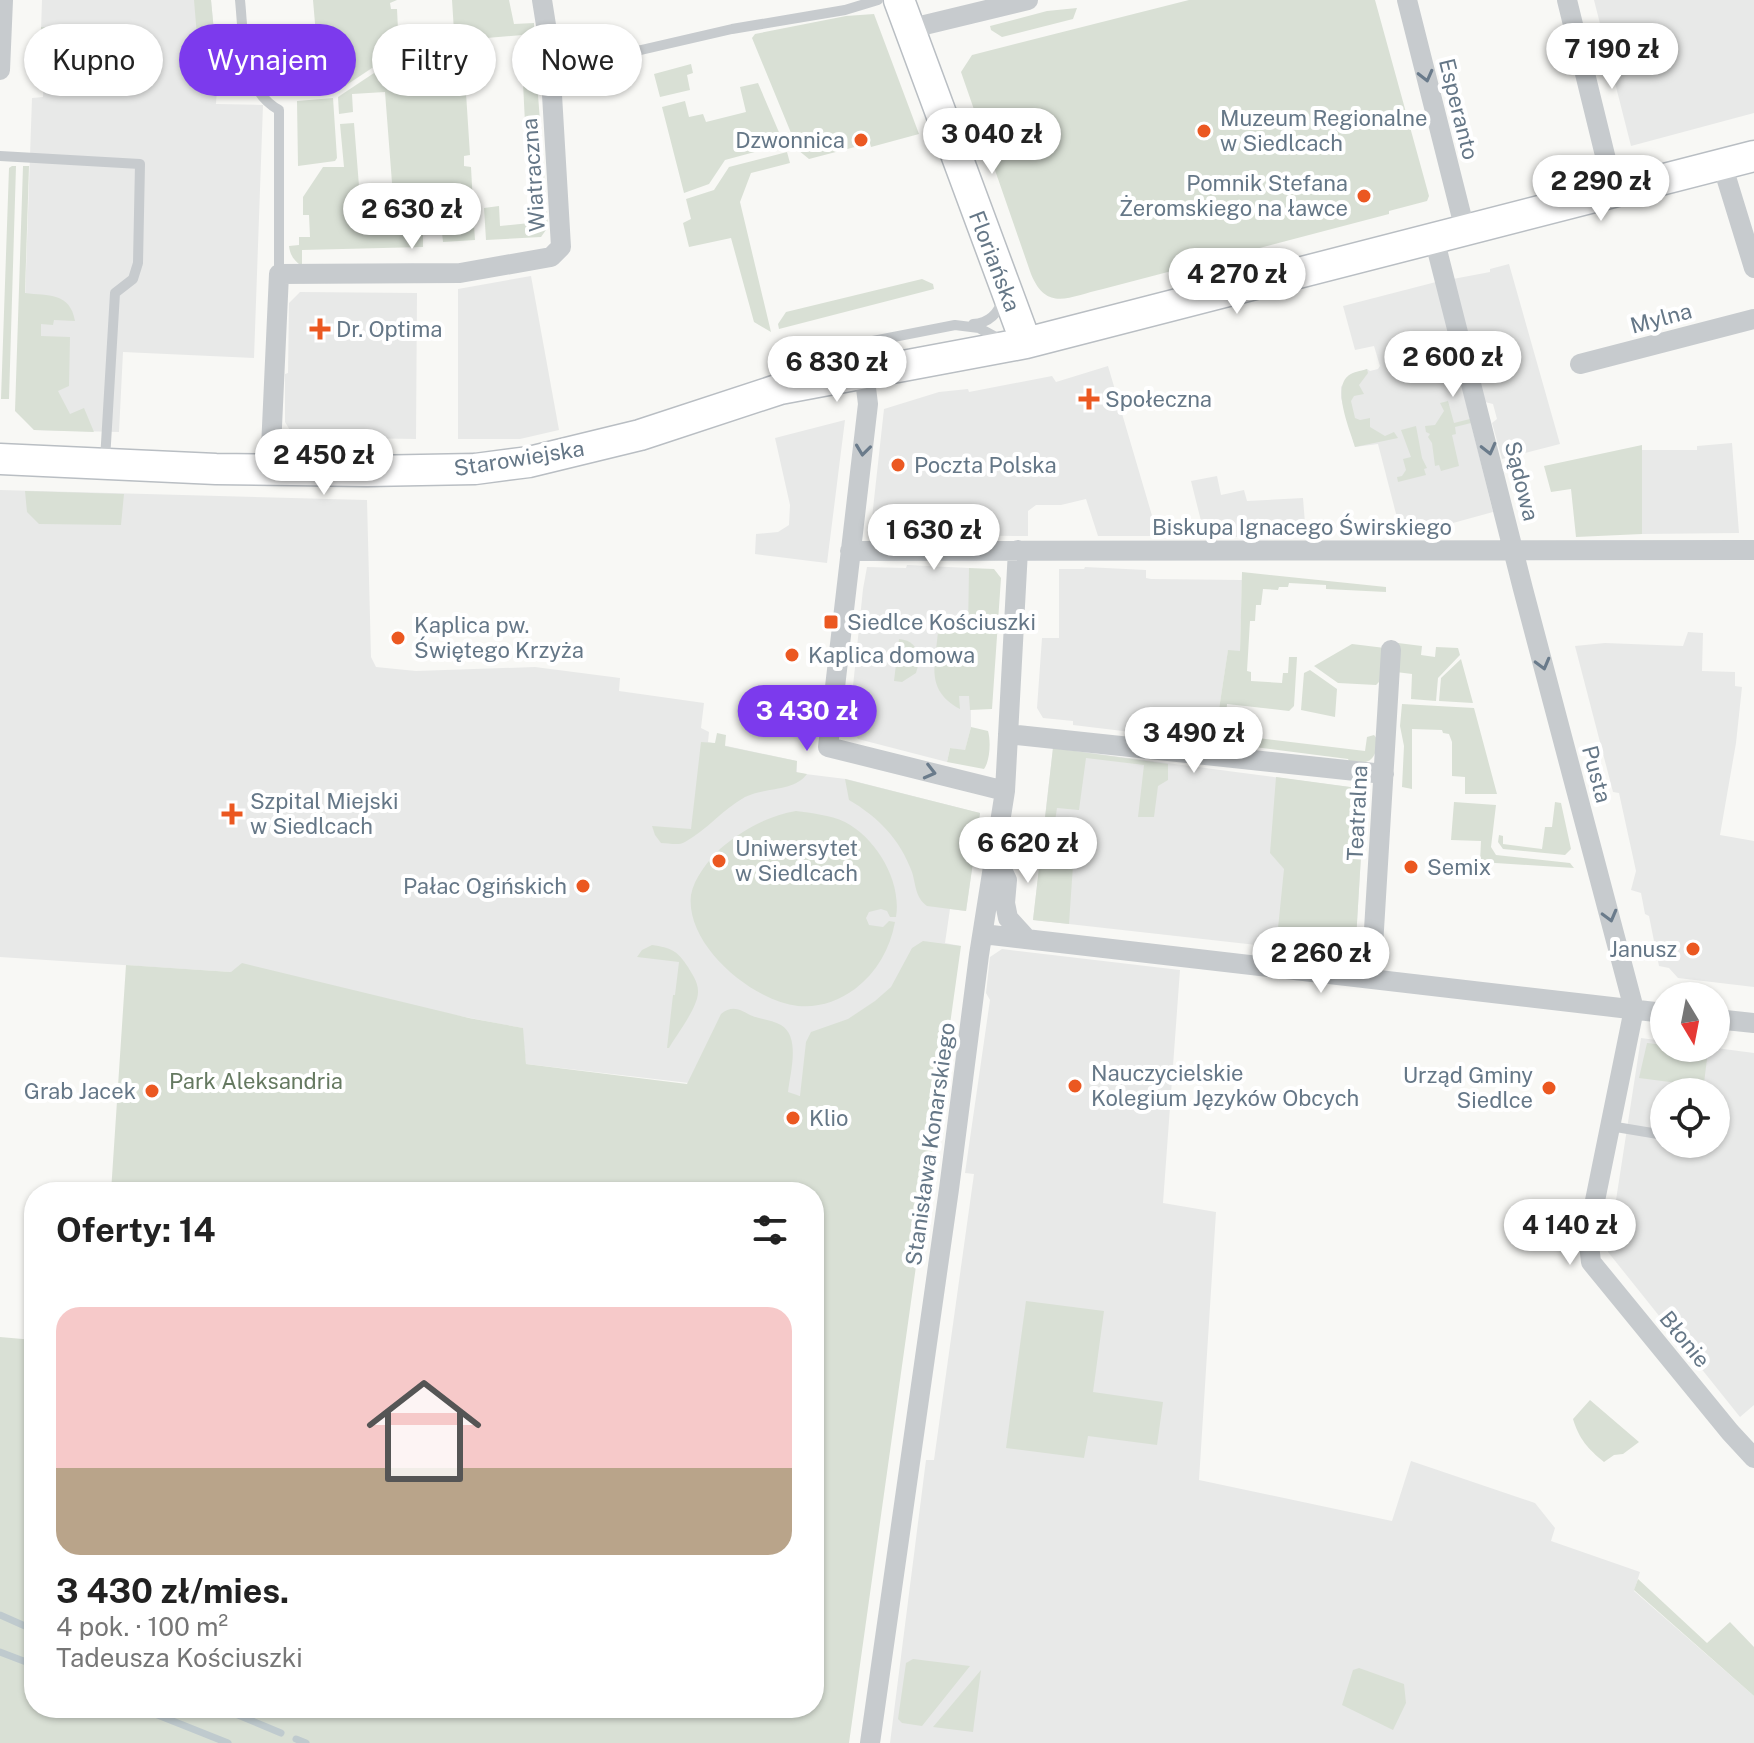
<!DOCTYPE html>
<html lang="pl">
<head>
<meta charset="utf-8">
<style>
  :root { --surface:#fff; --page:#f6f6f6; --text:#222; --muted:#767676; --accent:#7c3aed }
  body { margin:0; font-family:"Public Sans",sans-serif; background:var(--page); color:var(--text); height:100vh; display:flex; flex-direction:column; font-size:30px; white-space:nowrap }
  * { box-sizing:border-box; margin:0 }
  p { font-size:26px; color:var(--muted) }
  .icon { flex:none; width:44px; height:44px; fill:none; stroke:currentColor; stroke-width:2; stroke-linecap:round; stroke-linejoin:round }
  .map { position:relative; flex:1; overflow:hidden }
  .panel { position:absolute; left:24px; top:1182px; width:800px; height:536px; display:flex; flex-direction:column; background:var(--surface); border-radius:32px; box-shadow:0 2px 6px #0004 }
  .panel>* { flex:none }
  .hud { position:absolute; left:24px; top:24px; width:800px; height:72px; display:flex; gap:16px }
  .needle { width:52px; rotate:170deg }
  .tools { position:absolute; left:1650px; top:982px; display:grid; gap:16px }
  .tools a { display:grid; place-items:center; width:80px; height:80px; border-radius:50%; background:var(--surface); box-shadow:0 2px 6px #0004; font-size:40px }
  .price { position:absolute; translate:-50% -68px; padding:0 18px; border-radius:28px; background:#fff; color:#222; font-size:26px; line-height:52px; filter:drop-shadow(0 2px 4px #0008) }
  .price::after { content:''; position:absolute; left:50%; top:48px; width:24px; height:18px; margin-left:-12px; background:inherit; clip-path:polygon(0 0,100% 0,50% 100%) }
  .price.current { background:var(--accent); color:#fff }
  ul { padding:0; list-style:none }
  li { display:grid; align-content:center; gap:16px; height:424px; padding:0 32px }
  li span { display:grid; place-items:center; height:248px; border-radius:24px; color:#555 }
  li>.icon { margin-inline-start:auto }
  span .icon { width:144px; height:144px; fill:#fffc; stroke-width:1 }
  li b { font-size:34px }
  h2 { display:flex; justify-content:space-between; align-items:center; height:96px; padding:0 32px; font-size:34px }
  .chip { padding:0 28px; border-radius:36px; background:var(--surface); box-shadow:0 2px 6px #0004; font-size:28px; line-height:72px }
  .chip.current { background:var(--accent); color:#fff }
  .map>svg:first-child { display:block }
  .built { fill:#e8e9e8; fill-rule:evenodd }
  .green { fill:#d9e0d5 }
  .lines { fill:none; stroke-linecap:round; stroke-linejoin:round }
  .stream { stroke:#bfcace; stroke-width:7 }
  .secondary-casing { stroke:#b9bec3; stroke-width:33 }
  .lane { stroke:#c7cbce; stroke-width:10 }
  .street { stroke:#c7cbce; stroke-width:20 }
  .secondary { stroke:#fff; stroke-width:30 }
  .oneway { stroke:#6a7b8b }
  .poi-dot { fill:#eb5821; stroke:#fff; stroke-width:3 }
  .labels { text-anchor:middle; stroke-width:8; stroke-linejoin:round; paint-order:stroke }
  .street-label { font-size:22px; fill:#657787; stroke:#fff }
  .poi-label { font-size:22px; fill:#657787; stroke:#fff; text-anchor:start }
  .park-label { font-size:22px; fill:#657960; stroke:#fff }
</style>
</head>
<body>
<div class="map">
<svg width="1754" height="1743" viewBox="0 0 1754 1743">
  <rect width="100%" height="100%" fill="#f8f8f5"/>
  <path class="built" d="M42 0H211L218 73 216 104 263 105 254 358 123 352 119 432 34 430 21 416 32 98 43 97 45 63 40 62Z
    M1594 0H1754V113L1631 146Z
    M1509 264 1560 444 1502 459 1492 423 1497 419 1493 404 1485 402 1453 279 1490 272V269Z
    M531 276 559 430 520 439H458V289Z
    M1436 282 1493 512 1402 537 1378 444 1355 447 1341 398V387L1349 375 1367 369 1370 371 1378 369 1380 366 1374 346 1355 350 1343 306Z
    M300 292 417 293 416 439 294 437 285 422V374L288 373 289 303Z
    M1108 366 1158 536H1098L1086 499 1061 505H1036L1028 511V536L878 535 871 527 884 409 939 392 968 389 969 392 1052 376 1056 382Z
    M845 420 827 563 755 554 756 534 778 532 789 525 790 505 775 438Z
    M1732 443 1739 533 1642 534V450H1697V446Z
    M1217 476 1221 495 1244 490 1247 501 1303 498 1306 536 1230 537 1227 533 1225 534V537H1205L1191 481Z
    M0 490 367 500 371 657 376 667 416 671 535 667 620 678 619 691 704 703 701 728 709 732 708 742 797 761V773L846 779 980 813 966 911 950 909 945 943 961 946 801 1096 526 1064 522 1028 231 972 0 957Z
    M907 565 969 568 971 727 965 751 950 748 947 762 858 739 849 725 863 589 867 567 906 568Z
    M1085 567 1146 570V578L1151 579 1242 580 1240 652 1228 651 1214 742 1073 725V721L1043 718 1037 708 1042 638H1059V569H1084Z
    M1688 632 1703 633 1702 671 1735 672V686L1742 687 1736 743 1720 835 1754 841V987L1678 978 1669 968 1659 966 1649 916 1645 914 1641 893 1631 890 1636 871 1619 793 1613 792 1575 646 1605 643 1683 646Z
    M1053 748 1365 789 1355 956 1033 920Z
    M1002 949 1180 970 1163 1203 1216 1212 1199 1480 1392 1521 1411 1461 1535 1503 1555 1528 1551 1541 1640 1572 1634 1591 1754 1696V1743H890L926 1460H934L974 1174 965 1173 990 1000 986 993 990 957Z
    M1641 1038 1664 1041V1048H1716L1754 1053V1405L1740 1417 1608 1252ZM1664 1092H1716V1144H1664Z"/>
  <path class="green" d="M194 0H211L218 73 200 72Z
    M313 0H397L390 3 391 9H397L399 50 336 92 321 94Z
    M452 0H509L514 24 534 23V34L475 39 463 57 409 59 407 31 421 30 422 49 455 47Z
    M1189 0H1375L1429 196 1427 201 1389 211V214L1103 289C1070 296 1047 313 1031 274L961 72 972 55Z
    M1077 8 1073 19 1002 37 991 30 990 26 1047 11Z
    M874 14 919 134 871 147 867 133 853 137 855 147 809 159 798 150 752 38 755 34 846 16Z
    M41 27 61 28 60 67 45 66V62H40Z
    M534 42 548 227 541 237 486 240 484 208 499 206 500 226 530 223 521 43Z
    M464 62 470 155 464 156V166L471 167 473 204 439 218 424 220 423 217 405 216 404 234 423 235V247L302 250V266C294 261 290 255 289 246L299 245V237H310L309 215H303V197L323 167H344L340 124 354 123 359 186 392 183 385 92 352 94 353 112 339 114 338 97 386 65Z
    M691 64 693 73 687 75 690 90 660 97 654 74Z
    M758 83 784 144 725 160 709 184 684 193 662 107 685 101 689 117 703 114 706 122 746 112 740 87Z
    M333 98 337 158 335 161 298 166 297 101Z
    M787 152 790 163 751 173 740 202 771 332 754 322 731 238 689 247 683 223 691 219 686 199 714 190 729 167Z
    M12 166H16L9 399H1L9 168Z
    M23 166H29L25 293C48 296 70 292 75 321L54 320 53 325 41 324V336L70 337 69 386 58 391 70 414 84 408 94 432 34 430 15 411Z
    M473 210 475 240 443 242 441 223Z
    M922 279 933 284 934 289 779 329 778 324 786 312Z
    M1367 369 1368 373 1359 385 1364 394 1354 396 1351 401 1355 418 1360 420 1370 418V427L1385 436 1394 432 1398 438 1355 447C1350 430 1332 389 1348 376 1352 372 1361 371 1367 369Z
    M1448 401 1454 423 1470 419 1471 423 1455 427 1456 434 1452 435 1459 466 1441 471 1439 465 1435 466 1432 443 1428 437 1430 434 1426 432 1425 426 1435 425 1444 411 1440 403Z
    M1416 426 1422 458 1427 468 1424 469 1426 475 1398 482 1397 477 1402 476 1406 470 1403 459 1411 457 1401 430Z
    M1642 445V534L1576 537 1571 489 1551 492 1544 466Z
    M25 491 124 494 121 525 39 524 27 512Z
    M969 568 994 569 1001 578 992 709 970 710 969 696H959L960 709C925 690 935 665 938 632H968Z
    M1242 572 1386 587V592L1326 589V585L1289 583 1288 587H1279L1278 590 1263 589 1261 605H1256L1255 621H1250L1247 671 1251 672V681L1282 683 1283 673H1288L1289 657H1297L1294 706 1289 711 1227 704 1225 734 1365 751 1367 737 1374 735 1378 740C1376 759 1370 765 1350 763L1348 759 1214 742 1228 650 1240 651Z
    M899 639C911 640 918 647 920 659L916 673 902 682 894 681Z
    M1398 643 1422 646 1421 655 1435 657 1436 647 1458 648 1460 655 1438 678 1436 701 1411 699 1412 674 1396 672Z
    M1352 644 1385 648 1382 679 1376 685 1338 683 1314 666Z
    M1461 659 1473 703 1439 701 1441 678Z
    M1310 670 1337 689 1335 717 1301 710 1304 673Z
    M1402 704 1474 708 1497 794H1465V777L1452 776V742L1449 734 1443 733 1442 730 1412 729V789L1402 787 1404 746 1400 726Z
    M971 727 988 731C991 741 990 761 984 769L947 762 950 748 965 750Z
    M717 733 726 735 725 746 797 761 796 772 807 774C794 792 765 787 745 797 723 809 707 830 685 842 678 846 669 843 661 843L655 835 652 826 691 829 701 742 715 743Z
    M1053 748 1168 764V780L1158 786 1154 817H1138L1144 765 1086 758 1079 810 1057 808 1054 828 1044 827Z
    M1276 777 1365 789 1355 956 1276 948 1284 869 1270 853Z
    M845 779 980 813 966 911 927 906C915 897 916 885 912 872 900 839 878 817 849 800Z
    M1454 802 1496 805 1491 847 1496 855 1570 863 1574 868 1480 862 1481 841 1451 840Z
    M1555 802 1561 803 1571 849 1565 855 1503 849 1498 842 1499 835 1503 836V844L1542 849 1545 827H1552Z
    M796 811C811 813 830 815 845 822 876 838 902 881 896 917H890L887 911 881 909 869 912 866 918 869 925 883 927 889 921 895 922C890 949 877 972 855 989 838 1001 819 1008 798 1006 752 1001 685 945 691 895 694 878 708 861 720 849 742 830 767 816 796 811Z
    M1042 842 1052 844 1051 863 1073 865 1069 924 1033 920Z
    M923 941 961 946 849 1743H0V1337L34 1340V1708H814V1192H111L126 965 231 972 242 963 469 1018 523 1028 526 1064 687 1084 721 1014C732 1005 739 1009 750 1015 759 1019 772 1020 781 1025 801 1037 790 1073 788 1092L800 1096 806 1042 811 1032 848 1019 875 1001 891 987 912 948Z
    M652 945C671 948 677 950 688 967 692 974 698 982 698 991 699 1006 677 1034 669 1048H667L673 995H675L679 962 637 957 642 950Z
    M1647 1043 1664 1045V1048L1708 1051 1704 1083 1701 1086 1639 1078Z
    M1026 1301 1104 1311 1093 1392 1163 1402 1157 1445 1088 1436 1084 1458 1006 1448Z
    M1590 1400 1639 1442 1623 1454 1614 1455 1604 1462C1588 1449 1579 1439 1573 1419Z
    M1638 1579 1707 1643 1730 1622 1754 1647V1696L1634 1590Z
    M913 1659 970 1666 922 1726 902 1723 898 1719 906 1663Z
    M1359 1668 1404 1684 1406 1703 1393 1730 1342 1705 1353 1670Z
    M981 1670 973 1732 933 1727Z"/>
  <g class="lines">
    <path class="stream" d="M0 1615 34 1630
      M0 1652 34 1665
      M140 1708 228 1743
      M221 1708 281 1733
      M296 1739 306 1743"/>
    <defs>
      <path id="secondary" d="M899 0 1026 343
        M0 459 216 469 367 471 475 469 529 462 640 435 780 389 1026 343 1754 156"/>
    </defs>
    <use href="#secondary" class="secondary-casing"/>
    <path class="lane" d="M240 0C244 38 241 89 279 110V274
      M550 71 732 29 845 10 878 0
      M0 156 140 164 138 263 133 279 115 293 105 460
      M973 324C989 323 999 313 1003 298
      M803 378 827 352 837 348 955 325 979 328 1001 340
      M1610 1126 1664 1135"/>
    <path class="street" d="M1407 0 1465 230
      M1567 0 1614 192
      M908 29 1028 0
      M0 70 3 0
      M1722 164 1754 268
      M1434 238 1523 589 1634 1009 1588 1235 1591 1262 1730 1432 1754 1458
      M1580 364 1754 319
      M864 372 868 404 828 747 1005 791
      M270 470 279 274 460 273 551 257 561 247 549 44 542 0
      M850 551 1754 550
      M1008 734 1384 774
      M995 855 1007 880 1005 903 1008 918 1027 939
      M983 934 1664 1013
      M1371 979 1391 650
      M1716 1019 1754 1023
      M870 1743 949 1189 979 955 1005 791 1018 550"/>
    <use href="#secondary" class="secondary"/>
  </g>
  <defs><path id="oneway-chevron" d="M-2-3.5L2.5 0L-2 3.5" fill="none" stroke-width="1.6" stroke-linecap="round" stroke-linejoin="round" transform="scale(2)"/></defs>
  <g class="oneway">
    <use href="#oneway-chevron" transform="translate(1426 76) rotate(76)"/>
    <use href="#oneway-chevron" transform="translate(1489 449) rotate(76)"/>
    <use href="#oneway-chevron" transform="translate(863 450) rotate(97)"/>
    <use href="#oneway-chevron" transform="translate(1543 664) rotate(75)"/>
    <use href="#oneway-chevron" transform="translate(930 772) rotate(14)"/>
    <use href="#oneway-chevron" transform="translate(1610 916) rotate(75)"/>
  </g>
  <g class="poi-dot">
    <circle cx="1204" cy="131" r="8"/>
    <circle cx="861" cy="140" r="8"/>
    <circle cx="1364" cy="196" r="8"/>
    <path d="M316 317h8v8h8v8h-8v8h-8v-8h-8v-8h8z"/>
    <path d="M1085 387h8v8h8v8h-8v8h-8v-8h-8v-8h8z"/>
    <circle cx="898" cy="465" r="8"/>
    <rect x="823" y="614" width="16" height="16" rx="4"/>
    <circle cx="398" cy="638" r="8"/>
    <circle cx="792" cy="655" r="8"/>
    <path d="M228 802h8v8h8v8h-8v8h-8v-8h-8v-8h8z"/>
    <circle cx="719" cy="861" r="8"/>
    <circle cx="1411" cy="867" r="8"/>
    <circle cx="583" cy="886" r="8"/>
    <circle cx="1693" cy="949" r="8"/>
    <circle cx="1075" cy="1086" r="8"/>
    <circle cx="1549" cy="1088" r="8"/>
    <circle cx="152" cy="1091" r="8"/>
    <circle cx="793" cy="1118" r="8"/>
  </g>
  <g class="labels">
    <g class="street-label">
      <text transform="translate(1459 109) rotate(76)" y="8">Esperanto</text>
      <text transform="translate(533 175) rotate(-94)" y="8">Wiatraczna</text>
      <text transform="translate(995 261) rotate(69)" y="8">Floriańska</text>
      <text transform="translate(1661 318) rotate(-15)" y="8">Mylna</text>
      <text transform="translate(519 458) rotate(-9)" y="8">Starowiejska</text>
      <text transform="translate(1522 481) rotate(76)" y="8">Sądowa</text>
      <text x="1302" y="535">Biskupa Ignacego Świrskiego</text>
      <text transform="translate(1597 774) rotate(75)" y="8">Pusta</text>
      <text transform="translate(1357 813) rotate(-87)" y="8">Teatralna</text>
      <text transform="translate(930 1144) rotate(-82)" y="8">Stanisława Konarskiego</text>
      <text transform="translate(1685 1339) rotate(51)" y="8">Błonie</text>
    </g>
    <g class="poi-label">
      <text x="1220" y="126">Muzeum Regionalne<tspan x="1220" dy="25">w Siedlcach</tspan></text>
      <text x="845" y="148" text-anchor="end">Dzwonnica</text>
      <text x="1348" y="191" text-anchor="end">Pomnik Stefana<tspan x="1348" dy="25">Żeromskiego na ławce</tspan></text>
      <text x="336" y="337">Dr. Optima</text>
      <text x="1105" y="407">Społeczna</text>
      <text x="914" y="473">Poczta Polska</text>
      <text x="847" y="630">Siedlce Kościuszki</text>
      <text x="414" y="633">Kaplica pw.<tspan x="414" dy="25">Świętego Krzyża</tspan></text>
      <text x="808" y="663">Kaplica domowa</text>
      <text x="250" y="809">Szpital Miejski<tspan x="250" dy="25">w Siedlcach</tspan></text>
      <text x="735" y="856">Uniwersytet<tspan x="735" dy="25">w Siedlcach</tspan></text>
      <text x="1427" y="875">Semix</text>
      <text x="567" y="894" text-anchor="end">Pałac Ogińskich</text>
      <text x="1677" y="957" text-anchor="end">Janusz</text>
      <text x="1091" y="1081">Nauczycielskie<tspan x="1091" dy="25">Kolegium Języków Obcych</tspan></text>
      <text x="1533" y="1083" text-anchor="end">Urząd Gminy<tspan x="1533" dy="25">Siedlce</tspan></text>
      <text x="136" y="1099" text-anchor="end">Grab Jacek</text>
      <text x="809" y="1126">Klio</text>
    </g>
    <g class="park-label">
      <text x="256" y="1089">Park Aleksandria</text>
    </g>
  </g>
</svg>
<div class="tools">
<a><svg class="needle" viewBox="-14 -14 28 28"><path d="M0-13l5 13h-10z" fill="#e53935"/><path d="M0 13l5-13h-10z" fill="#767676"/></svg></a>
<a><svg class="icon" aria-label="locate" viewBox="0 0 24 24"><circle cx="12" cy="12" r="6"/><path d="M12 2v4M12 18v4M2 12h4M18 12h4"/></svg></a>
</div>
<b class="price" style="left:1612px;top:91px">7 190 zł</b>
<b class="price" style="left:992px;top:176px">3 040 zł</b>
<b class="price" style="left:1601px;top:223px">2 290 zł</b>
<b class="price" style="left:412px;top:251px">2 630 zł</b>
<b class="price" style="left:1237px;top:316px">4 270 zł</b>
<b class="price" style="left:1453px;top:399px">2 600 zł</b>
<b class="price" style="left:837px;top:404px">6 830 zł</b>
<b class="price" style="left:324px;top:497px">2 450 zł</b>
<b class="price" style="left:934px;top:572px">1 630 zł</b>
<b class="price current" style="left:807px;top:753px">3 430 zł</b>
<b class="price" style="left:1194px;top:775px">3 490 zł</b>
<b class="price" style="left:1028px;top:885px">6 620 zł</b>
<b class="price" style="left:1321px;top:995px">2 260 zł</b>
<b class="price" style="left:1570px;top:1267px">4 140 zł</b>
<div class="hud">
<a class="chip">Kupno</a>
<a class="chip current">Wynajem</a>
<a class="chip">Filtry</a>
<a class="chip">Nowe</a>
</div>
<section class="panel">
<h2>Oferty: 14<svg class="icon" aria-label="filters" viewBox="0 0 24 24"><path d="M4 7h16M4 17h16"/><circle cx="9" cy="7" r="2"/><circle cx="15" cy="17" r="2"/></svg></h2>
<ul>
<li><span style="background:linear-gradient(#f6c9c9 65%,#b9a48a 0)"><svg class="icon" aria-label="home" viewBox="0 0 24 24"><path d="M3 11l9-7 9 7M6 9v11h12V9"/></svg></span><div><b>3 430 zł/mies.</b><p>4 pok. · 100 m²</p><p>Tadeusza Kościuszki</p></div></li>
</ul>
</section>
</div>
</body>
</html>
